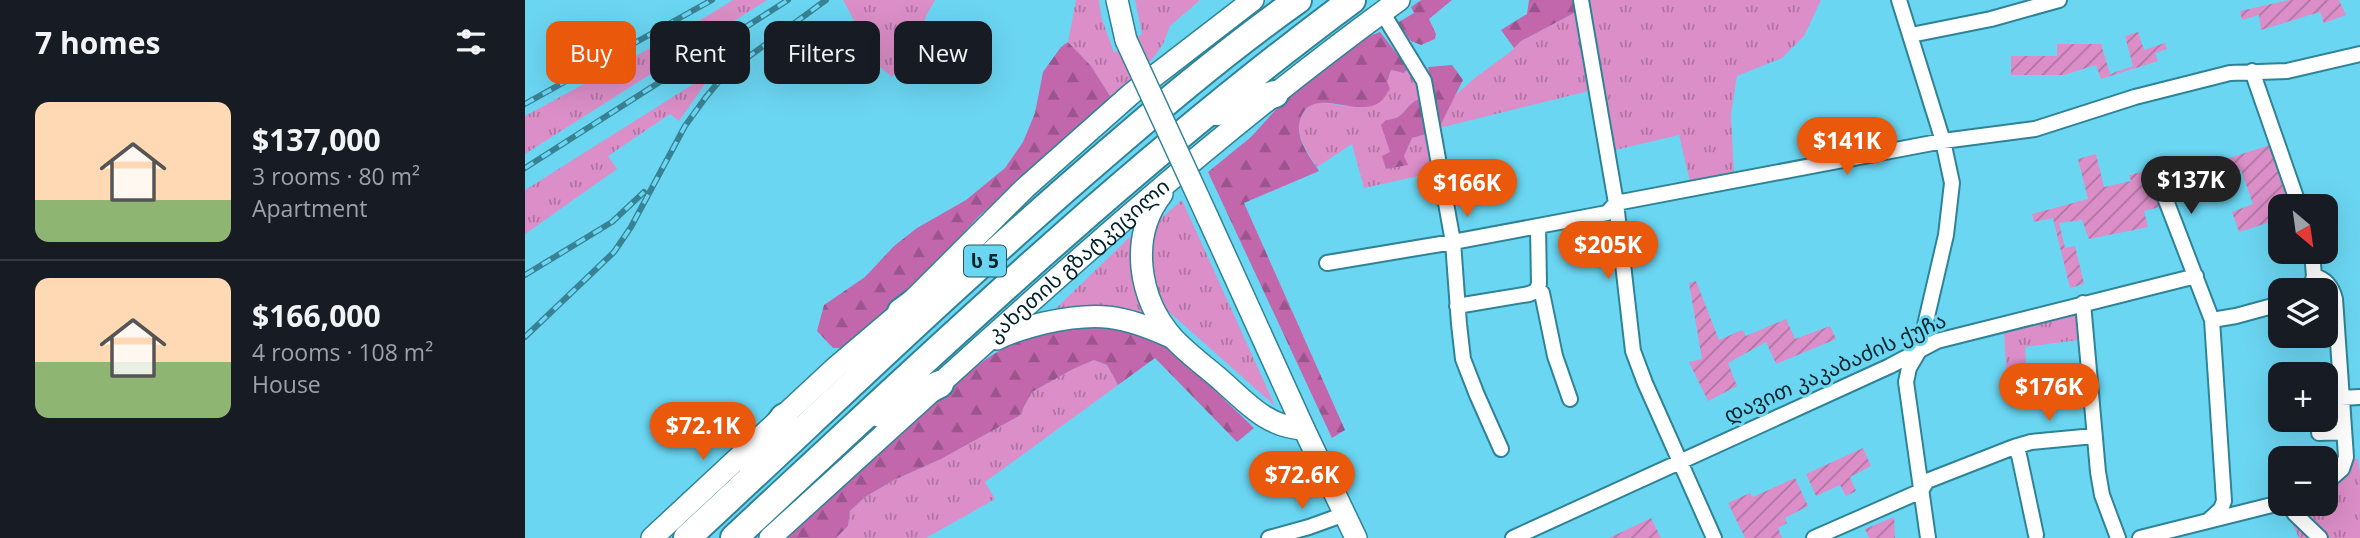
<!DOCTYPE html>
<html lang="en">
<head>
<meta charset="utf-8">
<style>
  :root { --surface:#171b24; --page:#20242c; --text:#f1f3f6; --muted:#9ea1a6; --line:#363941; --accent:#ea580c }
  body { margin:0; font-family:"Open Sans","Noto Sans Georgian",sans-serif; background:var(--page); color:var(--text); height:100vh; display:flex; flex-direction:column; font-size:26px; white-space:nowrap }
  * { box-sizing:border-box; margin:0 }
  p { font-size:23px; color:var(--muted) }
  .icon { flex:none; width:38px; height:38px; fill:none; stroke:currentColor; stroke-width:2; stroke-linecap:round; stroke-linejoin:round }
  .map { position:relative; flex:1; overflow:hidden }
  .sheet { display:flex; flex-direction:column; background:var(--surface); width:525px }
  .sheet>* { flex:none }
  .top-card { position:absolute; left:21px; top:21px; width:665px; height:63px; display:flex; gap:14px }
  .needle { width:46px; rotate:151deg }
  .tools { position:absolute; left:1743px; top:194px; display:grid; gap:14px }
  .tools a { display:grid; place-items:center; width:70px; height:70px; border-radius:14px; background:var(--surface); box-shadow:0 7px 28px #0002; font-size:35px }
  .price { position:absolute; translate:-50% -60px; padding:0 16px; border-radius:24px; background:var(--accent); color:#fff; font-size:23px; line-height:46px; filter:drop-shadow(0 2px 4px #0008) }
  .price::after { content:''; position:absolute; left:50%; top:42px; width:21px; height:16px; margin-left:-10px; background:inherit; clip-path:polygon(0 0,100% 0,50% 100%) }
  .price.current { background:#222; color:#fff }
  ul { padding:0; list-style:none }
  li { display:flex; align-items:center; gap:21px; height:175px; padding:0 35px }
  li+li { border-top:2px solid var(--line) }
  li span { display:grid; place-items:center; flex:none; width:196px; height:140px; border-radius:14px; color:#555 }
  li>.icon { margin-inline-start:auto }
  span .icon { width:84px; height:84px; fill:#fffc; stroke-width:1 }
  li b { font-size:30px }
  h2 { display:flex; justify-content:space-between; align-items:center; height:84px; padding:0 35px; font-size:30px }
  .pill { padding:0 24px; border-radius:14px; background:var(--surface); box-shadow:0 7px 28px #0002; font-size:24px; line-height:63px }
  .pill.current { background:var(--accent); color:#fff }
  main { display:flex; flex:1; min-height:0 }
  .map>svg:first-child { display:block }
  .grass { fill:url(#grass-tufts) }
  .forest { fill:url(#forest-firs) }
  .garden { fill:url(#garden-furrows) }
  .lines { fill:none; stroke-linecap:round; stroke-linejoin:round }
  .street-casing { stroke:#2e8397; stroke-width:18 }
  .secondary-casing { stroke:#2e8397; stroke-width:24 }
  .highway-casing { stroke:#2e8397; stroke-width:30 }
  .street { stroke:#fff; stroke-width:14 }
  .secondary { stroke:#fff; stroke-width:21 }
  .highway { stroke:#fff; stroke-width:26 }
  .rail-casing { stroke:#398294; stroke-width:6 }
  .rail { stroke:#6bd6f2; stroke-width:3.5; stroke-dasharray:10; stroke-linecap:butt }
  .secondary-bridge-casing { stroke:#2e8397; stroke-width:24; stroke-linecap:butt }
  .secondary-bridge { stroke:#fff; stroke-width:21 }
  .labels { text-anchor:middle; stroke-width:6; stroke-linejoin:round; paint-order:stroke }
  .shield { fill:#6bd6f2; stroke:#205866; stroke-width:2 }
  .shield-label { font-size:19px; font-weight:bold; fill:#00222a }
  .street-label { font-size:21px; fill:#00222a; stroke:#6bd6f2 }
</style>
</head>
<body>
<main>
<section class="sheet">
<h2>7 homes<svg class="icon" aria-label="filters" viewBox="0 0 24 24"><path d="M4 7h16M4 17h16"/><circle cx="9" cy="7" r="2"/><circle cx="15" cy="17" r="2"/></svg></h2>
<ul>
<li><span style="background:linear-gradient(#ffd9b3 70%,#8fb573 0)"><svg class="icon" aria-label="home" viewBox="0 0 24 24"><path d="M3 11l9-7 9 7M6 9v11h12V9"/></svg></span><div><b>$137,000</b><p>3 rooms · 80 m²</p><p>Apartment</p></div></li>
<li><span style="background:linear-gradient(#ffd9b3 60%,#8fb573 0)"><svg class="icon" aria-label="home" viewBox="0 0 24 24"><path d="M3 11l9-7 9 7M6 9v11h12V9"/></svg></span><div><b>$166,000</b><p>4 rooms · 108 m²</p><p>House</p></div></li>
</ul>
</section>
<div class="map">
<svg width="1835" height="538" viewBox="0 0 1835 538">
  <defs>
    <pattern id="grass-tufts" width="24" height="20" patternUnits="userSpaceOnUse" patternTransform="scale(1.75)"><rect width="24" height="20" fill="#db8ec7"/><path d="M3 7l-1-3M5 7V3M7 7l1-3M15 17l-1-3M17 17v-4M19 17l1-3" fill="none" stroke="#af74a2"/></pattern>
    <pattern id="forest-firs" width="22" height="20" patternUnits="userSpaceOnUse" patternTransform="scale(1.75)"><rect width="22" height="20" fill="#c367ad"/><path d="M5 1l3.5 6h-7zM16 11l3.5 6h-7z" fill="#9c548d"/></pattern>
    <pattern id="garden-furrows" width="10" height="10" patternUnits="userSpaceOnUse" patternTransform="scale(1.75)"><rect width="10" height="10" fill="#db8ec7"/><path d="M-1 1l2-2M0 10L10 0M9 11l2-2" fill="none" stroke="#af74a2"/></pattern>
  </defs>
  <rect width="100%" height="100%" fill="#6bd6f2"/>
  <path class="grass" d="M208 0H242L0 154V116L164 27Z
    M318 0H410L401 16 392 50 367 77 353 65Z
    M551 0H574L576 16 589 53 617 34 610 0H675L645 26 638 44 629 57 587 99 566 66 543 42Z
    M1064 0H1296L1279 36 1257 58 1212 76 1206 114 1209 176 1165 182 1154 135 1090 150Z
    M1051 12 1064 91 914 128 928 97 951 77 984 53 996 41Z
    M883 68 890 78 894 99C878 106 881 119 861 120L859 134 866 153 858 157 861 169 882 164 879 156 887 138 901 134 907 173 839 188 827 144 792 167C777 144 761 121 790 102L822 106 862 82 866 70 879 73Z
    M189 71 154 121 145 114 83 156 92 169 0 234V190Z
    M657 200 750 406 643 311 633 300 625 256 631 223Z
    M610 232 629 323 522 317Z
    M1552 313 1554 340 1500 347 1503 385 1482 386 1479 332Z
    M569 360 582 365 593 385 460 482 470 499 401 538H311L323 526 325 511 340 497 369 480 416 459 494 416 507 392 548 369Z
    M1810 385 1814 421 1759 427V420H1801V386Z
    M1827 459H1833L1835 473V538H1774L1760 507 1769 504H1801V488Z"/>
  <path class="forest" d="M896 0H927L904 19 911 34 910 39 896 45 886 41 872 23 889 13 886 7Z
    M1004 0H1048L1051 12 996 41 989 48 976 30 1002 14Z
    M855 32 883 68 879 73 866 70 862 82 865 89C862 93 859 99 855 102 832 119 789 85 776 117 768 136 784 156 794 171L719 203 820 430 807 438 683 172 726 137 766 93 829 42Z
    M543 42 566 66 587 99 454 216 384 292 333 339 317 348H308L292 331 299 305 340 277 369 246 392 228 441 200 480 168 498 142 510 113 518 72 536 47Z
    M927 65 938 80 914 128 903 67Z
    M894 99 901 134 887 138 879 156 883 165 861 169 857 156 865 152 856 125 861 120C881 119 878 106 894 99Z
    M582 322 636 339 729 428 712 442 630 358 593 385 582 365 569 360 548 369 507 392 494 416 416 459 369 480 340 497 325 511 323 526 311 538H257C297 503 338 469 377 433 414 399 448 362 494 340 522 327 551 325 582 322Z"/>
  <path class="garden" d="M1764 0H1814L1821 15 1799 23 1795 12 1736 30 1734 15 1717 20 1715 11Z
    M1613 32 1619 50 1640 43 1642 49 1630 53 1633 61 1576 79 1571 65 1539 75H1486V56H1532V44H1576L1585 74 1608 66 1600 36Z
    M1748 144 1769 206H1755V219L1714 232 1707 212 1728 204 1716 170 1697 176 1692 162Z
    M1571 154 1579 187 1606 181 1604 175 1621 171 1635 207 1619 211 1623 227 1564 239 1557 220 1534 223 1540 248 1550 246 1559 284 1545 288 1528 218 1509 222 1507 214 1563 199 1553 159Z
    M1171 281 1194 340 1217 330 1221 336 1261 319 1270 339 1305 326 1311 339 1251 364 1241 342 1203 363 1212 386 1183 401 1164 362 1177 359 1164 283Z
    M1338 448 1346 466 1325 477 1331 491 1321 496 1315 485 1291 496 1281 474Z
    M1270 478 1283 506 1260 518 1262 523 1253 528 1257 538H1220L1203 503 1225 493 1228 497Z
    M1369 517 1370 538H1344L1340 529Z
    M1126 518 1136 538H1084Z"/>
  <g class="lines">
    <defs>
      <path id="street" d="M1056 0 1091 203 1108 351 1120 383 1189 538
        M1374 0 1418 141 1427 183 1421 235 1394 351 1384 368 1381 382 1403 538
        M857 12 899 81 928 242 934 324 938 359 952 395 976 449
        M1386 35 1466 19 1534 0
        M1727 71 1774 206
        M1629 169 1687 320 1711 316 1755 304
        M802 263 928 242 1061 217 1082 213 1091 203 1418 141 1510 129 1610 97 1705 73 1762 71 1835 54
        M1789 276C1801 279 1807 287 1810 299L1821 457 1817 469 1801 483
        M1785 290 1789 276 1787 252
        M1011 291 1017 293 1030 356 1045 399
        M1558 303 1573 472 1577 495 1593 538
        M932 306 1004 294 1011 291 1014 284 1013 226
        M1816 398 1835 397
        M1794 433 1819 432
        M1489 447 1506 442 1569 436
        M1763 504 1770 514 1795 538
        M1684 520 1696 509 1699 501 1687 320
        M744 538 784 527 820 514
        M988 538 1365 366 1412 341 1671 276
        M1289 538 1396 491 1402 481 1489 447 1494 455 1511 535
        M1615 538 1755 503"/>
      <g id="secondary">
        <path d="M592 0 601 40"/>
        <path d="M637 194C604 236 613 299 648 338 663 354 681 367 697 381 723 404 742 427 779 429"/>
        <path d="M683 218 779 429 831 538"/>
        <path d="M472 339C487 331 503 327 519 323 572 311 598 315 646 337"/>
        <path d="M127 538 310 368 376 312 500 188 606 94 728 0"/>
        <path id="s1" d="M245 538C450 353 650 162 874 0"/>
      </g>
      <path id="highway" d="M692 112 750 94
        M376 312 409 288
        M355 414 415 384
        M225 463 259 417
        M162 538C294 416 423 291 559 173 628 113 698 53 773 0
        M209 538C409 352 607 163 827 0"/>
    </defs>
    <use href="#street" class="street-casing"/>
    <use href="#secondary" class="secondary-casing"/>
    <use href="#highway" class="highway-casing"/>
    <use href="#street" class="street"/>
    <use href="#secondary" class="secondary"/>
    <use href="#highway" class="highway"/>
    <defs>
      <path id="rail" d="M0 104 187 0
        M0 168 263 0
        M0 275 87 222 119 192
        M0 337 89 252 106 227 160 126 181 97 200 74 301 0"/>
    </defs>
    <use href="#rail" class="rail-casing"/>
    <use href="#rail" class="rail"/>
    <defs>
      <path id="secondary-bridge" d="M601 40 683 218"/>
    </defs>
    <use href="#secondary-bridge" class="secondary-bridge-casing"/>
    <use href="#secondary-bridge" class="secondary-bridge"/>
  </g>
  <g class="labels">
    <rect class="shield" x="439" y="245.5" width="42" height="31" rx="5"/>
    <g class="shield-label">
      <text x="460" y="268">ს 5</text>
    </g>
    <g class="street-label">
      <text dy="7" stroke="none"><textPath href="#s1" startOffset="415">კახეთის გზატკეცილი</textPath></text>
      <text transform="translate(1310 368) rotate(-24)" y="7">დავით კაკაბაძის ქუჩა</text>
    </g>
  </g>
</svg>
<div class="tools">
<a><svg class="needle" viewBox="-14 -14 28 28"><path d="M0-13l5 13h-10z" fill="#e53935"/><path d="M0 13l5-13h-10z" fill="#9ea1a6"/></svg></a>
<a><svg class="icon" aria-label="layers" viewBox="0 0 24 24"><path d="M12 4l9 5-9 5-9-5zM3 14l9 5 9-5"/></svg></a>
<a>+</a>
<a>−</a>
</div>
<b class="price" style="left:1322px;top:177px">$141K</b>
<b class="price current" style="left:1666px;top:216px">$137K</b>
<b class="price" style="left:942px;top:219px">$166K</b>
<b class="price" style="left:1083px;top:281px">$205K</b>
<b class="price" style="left:1524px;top:423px">$176K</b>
<b class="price" style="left:178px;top:462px">$72.1K</b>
<b class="price" style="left:777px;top:511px">$72.6K</b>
<div class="top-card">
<a class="pill current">Buy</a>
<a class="pill">Rent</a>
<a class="pill">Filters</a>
<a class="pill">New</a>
</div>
</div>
</main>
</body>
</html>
